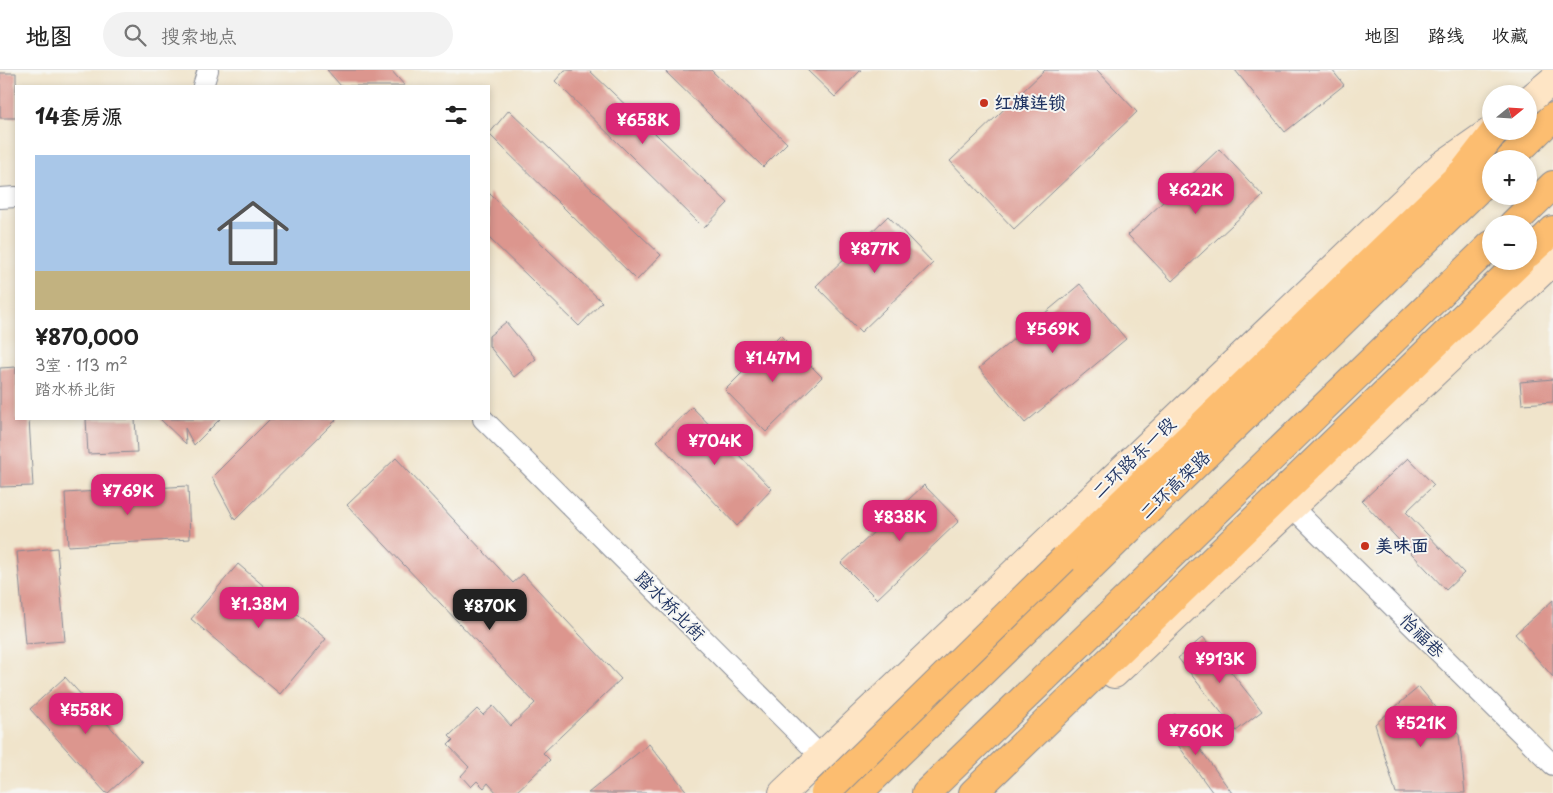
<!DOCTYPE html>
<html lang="zh">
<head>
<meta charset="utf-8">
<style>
  :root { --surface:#fff; --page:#f2f2f2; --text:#222; --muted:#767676; --line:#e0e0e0; --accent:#db2777 }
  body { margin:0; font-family:"Playpen Sans","LXGW WenKai TC",sans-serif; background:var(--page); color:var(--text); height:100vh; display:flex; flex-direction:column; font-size:19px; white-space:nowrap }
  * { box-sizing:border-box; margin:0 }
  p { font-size:16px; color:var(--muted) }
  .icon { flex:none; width:28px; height:28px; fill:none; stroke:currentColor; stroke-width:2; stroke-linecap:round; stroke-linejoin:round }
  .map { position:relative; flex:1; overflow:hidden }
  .sheet { position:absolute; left:15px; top:15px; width:475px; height:335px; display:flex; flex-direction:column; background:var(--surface); border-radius:0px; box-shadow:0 2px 8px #0003 }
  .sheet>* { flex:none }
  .needle { width:32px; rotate:72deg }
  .controls { position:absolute; left:1482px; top:15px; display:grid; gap:10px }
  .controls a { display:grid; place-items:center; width:55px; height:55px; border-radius:50%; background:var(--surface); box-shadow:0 2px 8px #0003; font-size:25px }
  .price { position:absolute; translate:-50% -42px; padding:0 11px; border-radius:10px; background:var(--accent); color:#fff; font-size:16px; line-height:32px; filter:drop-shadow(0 1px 2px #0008) }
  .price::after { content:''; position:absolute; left:50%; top:30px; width:15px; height:11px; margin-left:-8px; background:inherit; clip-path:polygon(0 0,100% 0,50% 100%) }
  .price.current { background:#222; color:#fff }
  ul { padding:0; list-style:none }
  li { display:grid; align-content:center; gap:10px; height:265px; padding:0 20px }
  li+li { border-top:1px solid var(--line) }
  li span { display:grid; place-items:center; height:155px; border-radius:0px; color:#555 }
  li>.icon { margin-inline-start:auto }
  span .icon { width:90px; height:90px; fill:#fffc; stroke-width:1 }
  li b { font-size:21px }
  h2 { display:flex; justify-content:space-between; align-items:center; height:60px; padding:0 20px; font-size:21px }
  header { display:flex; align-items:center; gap:30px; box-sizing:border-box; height:70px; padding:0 25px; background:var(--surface); border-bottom:1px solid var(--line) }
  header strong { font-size:24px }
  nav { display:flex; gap:28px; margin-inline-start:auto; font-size:18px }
  .search { width:350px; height:45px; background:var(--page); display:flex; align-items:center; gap:12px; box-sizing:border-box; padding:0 18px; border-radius:28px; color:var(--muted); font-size:19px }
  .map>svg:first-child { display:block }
  .building { fill:#dc968e }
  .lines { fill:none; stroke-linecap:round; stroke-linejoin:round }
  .street-casing { stroke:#868a94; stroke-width:22 }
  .secondary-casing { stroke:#868a94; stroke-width:30 }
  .highway-casing { stroke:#868a94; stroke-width:30 }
  .street { stroke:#fff; stroke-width:20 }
  .secondary { stroke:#fee5c5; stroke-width:28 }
  .highway { stroke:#fcbd6f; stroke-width:28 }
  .highway-bridge-casing { stroke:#868a94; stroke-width:30; stroke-linecap:butt }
  .highway-bridge { stroke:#fcbd6f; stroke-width:28 }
  .poi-dot { fill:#c8321e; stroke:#f6f6f2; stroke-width:2 }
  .labels { text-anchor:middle; stroke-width:4; stroke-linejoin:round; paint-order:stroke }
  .poi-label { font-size:18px; font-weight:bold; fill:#1b2f5e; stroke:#f6f6f2; text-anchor:start }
  .street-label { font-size:18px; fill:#1b2f5e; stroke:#f6f6f2 }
</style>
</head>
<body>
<header>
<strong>地图</strong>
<div class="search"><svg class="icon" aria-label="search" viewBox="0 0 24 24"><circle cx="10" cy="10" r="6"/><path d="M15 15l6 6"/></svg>搜索地点</div>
<nav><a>地图</a><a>路线</a><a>收藏</a></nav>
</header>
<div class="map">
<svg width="1553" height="723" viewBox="0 0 1553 723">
  <rect width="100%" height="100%" fill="#f6f6f2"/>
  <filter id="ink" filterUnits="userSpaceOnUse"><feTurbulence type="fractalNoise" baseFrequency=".02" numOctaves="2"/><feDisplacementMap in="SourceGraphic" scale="10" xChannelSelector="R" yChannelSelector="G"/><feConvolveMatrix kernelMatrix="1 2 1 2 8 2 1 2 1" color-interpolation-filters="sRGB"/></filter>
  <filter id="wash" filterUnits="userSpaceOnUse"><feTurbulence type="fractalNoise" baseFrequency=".0096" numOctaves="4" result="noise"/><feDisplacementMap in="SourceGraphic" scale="20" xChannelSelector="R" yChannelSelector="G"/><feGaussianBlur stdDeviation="1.12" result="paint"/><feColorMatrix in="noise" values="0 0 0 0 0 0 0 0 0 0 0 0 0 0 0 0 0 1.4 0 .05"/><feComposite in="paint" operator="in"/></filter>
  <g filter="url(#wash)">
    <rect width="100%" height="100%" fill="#f0e4cb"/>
    <g id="blocks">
      <path class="building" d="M327 0H391L405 16H341Z
        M565 0H589L728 133 704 158 555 11Z
        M664 0H711L787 73 763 97Z
        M807 0H861L835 27Z
        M1045 0H1097L1137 42 1014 159 950 91Z
        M1235 0H1332L1344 15 1285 62Z
        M0 3H16V48H0Z
        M509 40 661 185 637 210 489 64Z
        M1219 79 1263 126 1172 211 1128 165Z
        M489 123 602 232 579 256 489 168Z
        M888 146 933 193 861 262 816 216Z
        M1080 214 1126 269 1025 353 979 298Z
        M506 252 536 289 514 307 489 276V266Z
        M780 265 822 307 766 362 725 320Z
        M16 297V349H29L33 416 0 417V298Z
        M1553 309V332L1522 334 1520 312Z
        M692 337 772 419 737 456 657 371Z
        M86 349H135L137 382 88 384Z
        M160 349H220L194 375 185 358 186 374Z
        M270 349H337L235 450 212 407Z
        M396 388 513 513 523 504 621 609 543 683 550 690 515 723H497L488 713 484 718 477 711 471 717 461 706 469 697 448 675 453 670 449 666 477 639 483 645 493 636 511 656 535 633 347 435Z
        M1408 388 1434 415 1406 442 1464 503 1446 520 1362 431Z
        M924 415 959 451 877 529 841 493Z
        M188 416 190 469 68 476 65 423Z
        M57 478 65 571 25 574 17 482Z
        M238 494 326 569 280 624 191 549Z
        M1553 530V607L1515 564Z
        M1203 567 1262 641 1236 661 1178 588Z
        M65 607 142 692 108 723H106L30 639Z
        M1419 617 1459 665 1465 723H1396L1375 654Z
        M1175 644 1232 723H1213L1162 653Z
        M649 674 688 723H588Z"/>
    </g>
  </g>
  <g filter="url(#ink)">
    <use href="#blocks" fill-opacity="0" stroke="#868a94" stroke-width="1"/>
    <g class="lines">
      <defs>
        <path id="street" d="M203 16 208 0
          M0 128 16 127
          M483 349 851 716
          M1291 436 1553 695"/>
        <path id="secondary" d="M1529 30 1553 10
          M1114 604 1553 191
          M783 723 1441 96 1491 61"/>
        <path id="highway" d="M1510 89 1553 47
          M1513 154 1553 115
          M1529 183 1553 160
          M1064 489 1464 101 1495 61
          M858 723 1491 107
          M926 723 1491 175
          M973 723 1521 191"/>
      </defs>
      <use href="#street" class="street-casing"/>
      <use href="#secondary" class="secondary-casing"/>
      <use href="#highway" class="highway-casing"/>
      <use href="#street" class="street"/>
      <use href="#secondary" class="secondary"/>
      <use href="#highway" class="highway"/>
      <defs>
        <path id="highway-bridge" d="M825 723 1064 489"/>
      </defs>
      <use href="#highway-bridge" class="highway-bridge-casing"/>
      <use href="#highway-bridge" class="highway-bridge"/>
    </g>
  </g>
  <g class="poi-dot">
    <circle cx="984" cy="33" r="5"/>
    <circle cx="1365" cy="476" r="5"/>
  </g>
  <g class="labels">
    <g class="poi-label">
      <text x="994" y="39">红旗连锁</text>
      <text x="1375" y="482">美味面</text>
    </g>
    <g class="street-label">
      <text transform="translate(1134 388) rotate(-44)" y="6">二环路东一段</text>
      <text transform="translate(1175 415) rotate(-44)" y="6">二环高架路</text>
      <text transform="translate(670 536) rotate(45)" y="6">踏水桥北街</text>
      <text transform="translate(1422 566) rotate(45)" y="6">怡福巷</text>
    </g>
  </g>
</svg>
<div class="controls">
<a><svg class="needle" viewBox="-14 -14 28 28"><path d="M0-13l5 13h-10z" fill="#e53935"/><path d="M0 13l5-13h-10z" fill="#767676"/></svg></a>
<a>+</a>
<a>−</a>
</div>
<b class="price" style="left:643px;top:75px">¥658K</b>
<b class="price" style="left:1196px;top:145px">¥622K</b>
<b class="price" style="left:875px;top:204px">¥877K</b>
<b class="price" style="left:1053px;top:284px">¥569K</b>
<b class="price" style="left:773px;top:313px">¥1.47M</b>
<b class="price" style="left:715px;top:396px">¥704K</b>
<b class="price" style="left:128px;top:446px">¥769K</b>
<b class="price" style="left:900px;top:472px">¥838K</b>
<b class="price" style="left:259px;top:559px">¥1.38M</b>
<b class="price current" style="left:490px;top:561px">¥870K</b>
<b class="price" style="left:1220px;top:614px">¥913K</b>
<b class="price" style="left:86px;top:665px">¥558K</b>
<b class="price" style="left:1421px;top:678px">¥521K</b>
<b class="price" style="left:1196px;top:686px">¥760K</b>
<section class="sheet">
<h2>14套房源<svg class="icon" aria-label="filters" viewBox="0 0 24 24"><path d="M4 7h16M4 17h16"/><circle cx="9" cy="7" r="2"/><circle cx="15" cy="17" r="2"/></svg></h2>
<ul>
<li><span style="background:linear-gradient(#a9c7e8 75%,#c2b280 0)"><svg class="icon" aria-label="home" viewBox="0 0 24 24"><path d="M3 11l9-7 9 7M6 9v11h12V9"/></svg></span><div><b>¥870,000</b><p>3室 · 113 m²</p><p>踏水桥北街</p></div></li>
</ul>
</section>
</div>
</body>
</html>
